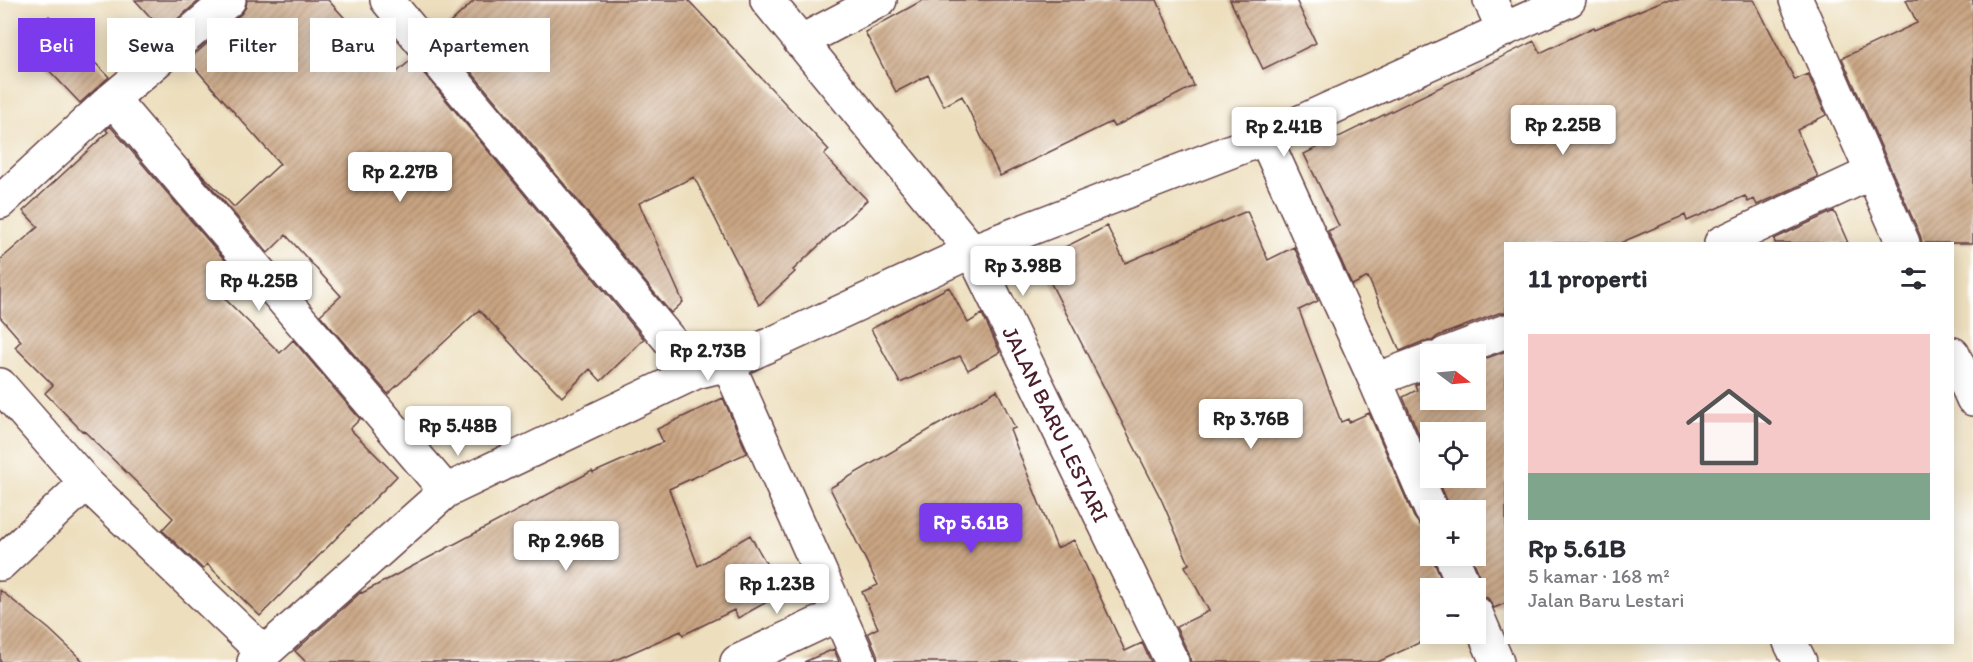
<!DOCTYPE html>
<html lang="id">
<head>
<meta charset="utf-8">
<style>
  :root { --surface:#fff; --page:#f2f2f3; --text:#2b2b33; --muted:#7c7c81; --line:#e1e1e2; --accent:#7c3aed }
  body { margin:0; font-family:Itim,sans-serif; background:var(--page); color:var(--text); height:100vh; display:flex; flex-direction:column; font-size:22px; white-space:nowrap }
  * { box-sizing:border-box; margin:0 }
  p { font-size:20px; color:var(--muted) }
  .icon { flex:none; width:33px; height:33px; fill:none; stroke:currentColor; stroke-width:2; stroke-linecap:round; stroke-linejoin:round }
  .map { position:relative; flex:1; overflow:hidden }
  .sheet { position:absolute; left:1504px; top:242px; width:450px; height:402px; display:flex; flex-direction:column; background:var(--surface); border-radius:0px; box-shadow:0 3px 15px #0003 }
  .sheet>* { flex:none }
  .top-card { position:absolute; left:18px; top:18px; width:570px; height:54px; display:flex; gap:12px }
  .needle { width:39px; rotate:106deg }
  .controls { position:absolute; left:1420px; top:344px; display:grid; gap:12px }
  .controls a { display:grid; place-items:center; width:66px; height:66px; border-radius:0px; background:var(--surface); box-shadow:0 3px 15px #0003; font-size:30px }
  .price { position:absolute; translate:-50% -51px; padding:0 14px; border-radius:6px; background:#fff; color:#222; font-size:20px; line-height:39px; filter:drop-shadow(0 2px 3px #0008) }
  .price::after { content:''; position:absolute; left:50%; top:36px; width:18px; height:14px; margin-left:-9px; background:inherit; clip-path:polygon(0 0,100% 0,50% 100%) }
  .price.selected { background:var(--accent); color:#fff }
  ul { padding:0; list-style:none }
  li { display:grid; align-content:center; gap:12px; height:318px; padding:0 24px }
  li+li { border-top:2px solid var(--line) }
  li span { display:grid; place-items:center; height:186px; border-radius:0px; color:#555 }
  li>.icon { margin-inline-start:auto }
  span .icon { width:108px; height:108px; fill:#fffc; stroke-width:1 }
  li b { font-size:26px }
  h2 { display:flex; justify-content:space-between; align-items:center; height:72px; padding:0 24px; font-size:26px }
  .chip { padding:0 21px; border-radius:0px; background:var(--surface); box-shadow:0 3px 15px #0003; font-size:21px; line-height:54px }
  .chip.selected { background:var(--accent); color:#fff }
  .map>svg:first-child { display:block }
  .building { fill:url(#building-hatch) }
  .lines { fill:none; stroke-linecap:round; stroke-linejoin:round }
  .minor-casing { stroke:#623c41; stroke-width:36 }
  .minor { stroke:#fff; stroke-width:33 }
  .labels { text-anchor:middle; stroke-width:6; stroke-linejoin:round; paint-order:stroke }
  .street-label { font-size:22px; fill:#4a1f2b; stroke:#fff }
</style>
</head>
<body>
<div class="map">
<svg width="1973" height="662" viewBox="0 0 1973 662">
  <defs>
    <pattern id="building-hatch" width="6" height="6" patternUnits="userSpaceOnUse" patternTransform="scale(1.5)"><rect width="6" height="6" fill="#c9a583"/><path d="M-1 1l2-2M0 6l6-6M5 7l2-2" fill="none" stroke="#a5866b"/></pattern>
  </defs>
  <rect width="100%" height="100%" fill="#fff"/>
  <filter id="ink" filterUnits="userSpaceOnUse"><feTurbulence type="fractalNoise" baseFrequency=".0167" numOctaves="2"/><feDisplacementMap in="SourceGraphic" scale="12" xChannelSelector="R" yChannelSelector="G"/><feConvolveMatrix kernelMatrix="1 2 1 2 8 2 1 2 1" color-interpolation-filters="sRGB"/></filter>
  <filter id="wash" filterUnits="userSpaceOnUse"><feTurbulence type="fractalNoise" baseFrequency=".008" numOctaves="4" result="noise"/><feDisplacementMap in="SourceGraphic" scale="24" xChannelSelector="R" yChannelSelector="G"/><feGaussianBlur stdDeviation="1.35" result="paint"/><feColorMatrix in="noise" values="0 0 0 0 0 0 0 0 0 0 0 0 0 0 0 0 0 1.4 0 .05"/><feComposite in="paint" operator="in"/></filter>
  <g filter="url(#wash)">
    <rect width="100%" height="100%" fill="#eddfbe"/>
    <g id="blocks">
      <path class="building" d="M135 0H200L163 31Z
        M247 0H328L354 28 357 26 397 72 412 59 644 339 601 381 590 369 562 397 479 310 388 394 320 315 341 296 286 235 268 253 188 160 234 207 280 164 188 60 241 14 246 7Z
        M475 0H688L829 150 824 155 867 200 793 270 795 272 759 305 694 177 639 203 683 302 671 313 439 33Z
        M923 0H1157L1194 86 1114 127 1111 122 1000 176 962 96 944 106 928 75 896 92 865 32Z
        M1230 0H1296L1316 43 1263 69Z
        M1665 0H1754L1795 80 1808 74 1826 115 1797 130 1818 177 1757 205 1754 199 1748 202 1745 196 1687 221 1685 215 1620 243H1506V313H1499L1438 336 1432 341H1424L1400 351 1368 277 1352 285 1328 231 1339 226 1304 154 1534 41 1540 53 1594 27 1595 29Z
        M1906 0H1973V243H1922L1920 235 1842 58 1917 23Z
        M49 16 109 77 80 103 23 43Z
        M110 126 242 280 224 298 280 353 293 340 360 419 350 429 397 476 260 616 207 564 203 569 162 530 173 518 83 430 82 431 45 393 53 385 15 347 21 341 0 317V260L38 227 23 211 108 132 106 130Z
        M1247 211 1268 260 1294 247 1318 301 1299 310 1341 422 1348 419 1349 422 1369 413 1414 517 1420 525 1431 528V555H1433L1434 562 1445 588H1431V633H1440L1378 662H1191L1189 654 1176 627 1209 611 1185 566 1189 564 1162 501 1039 260 1107 226 1125 263Z
        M1834 211 1848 243H1775L1774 239Z
        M949 287 968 323 982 314 1000 352 968 370 960 356 900 383 871 329Z
        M1506 351V603L1494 608 1488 598 1482 596 1484 590 1482 581 1471 555H1476V510H1449L1448 503 1437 477H1476V432H1431V463L1403 397 1417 390 1415 385 1431 379V399H1476V362Z
        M997 390 1015 428 1010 430 1057 548 1074 540 1125 651 1142 643 1151 662H878L877 654 868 633 878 628 862 592 878 585 830 488Z
        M723 398 747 453 669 489 698 566 750 535 783 593 738 618 734 610 683 635 681 631 611 662H306L295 651 361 592 362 593 592 471 593 473 663 442 657 429Z
        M0 590 49 629 84 662H0Z
        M834 649 839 662H804Z"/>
    </g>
  </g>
  <g filter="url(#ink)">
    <use href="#blocks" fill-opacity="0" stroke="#623c41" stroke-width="1.5"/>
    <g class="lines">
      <defs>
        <path id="minor" d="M387 0 696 372
          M767 0 972 251 1172 662
          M1490 0 1504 30
          M1796 0 1903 243
          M800 42 880 0
          M112 99 446 491
          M1265 138 1375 380
          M0 202 112 99 229 0
          M1721 243 1871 173
          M1445 354 1506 331
          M1953 354 1973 399
          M1431 359 1375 380 1431 510
          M0 385 86 483 0 564
          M86 483 264 653
          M1451 555 1465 588
          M1476 613 1497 662
          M1790 642 1800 662
          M254 662 446 491 696 372 728 364
          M737 662 839 614
          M860 662 728 364 972 251 1265 138 1569 0"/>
      </defs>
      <use href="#minor" class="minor-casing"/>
      <use href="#minor" class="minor"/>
    </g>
  </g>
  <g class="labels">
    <g class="street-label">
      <text transform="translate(1056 424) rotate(64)" y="8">JALAN BARU LESTARI</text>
    </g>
  </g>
</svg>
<div class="controls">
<a><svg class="needle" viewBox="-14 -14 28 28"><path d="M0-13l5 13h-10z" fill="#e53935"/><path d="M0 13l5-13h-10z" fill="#7c7c81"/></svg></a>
<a><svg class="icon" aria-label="locate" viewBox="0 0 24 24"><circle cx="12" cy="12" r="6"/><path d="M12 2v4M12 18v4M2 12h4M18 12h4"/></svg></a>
<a>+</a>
<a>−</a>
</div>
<b class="price" style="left:1563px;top:156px">Rp 2.25B</b>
<b class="price" style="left:1284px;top:158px">Rp 2.41B</b>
<b class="price" style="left:400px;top:203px">Rp 2.27B</b>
<b class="price" style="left:1023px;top:297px">Rp 3.98B</b>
<b class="price" style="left:259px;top:312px">Rp 4.25B</b>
<b class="price" style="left:708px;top:382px">Rp 2.73B</b>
<b class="price" style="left:1251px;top:450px">Rp 3.76B</b>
<b class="price" style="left:458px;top:457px">Rp 5.48B</b>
<b class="price selected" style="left:971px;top:554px">Rp 5.61B</b>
<b class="price" style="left:566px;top:572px">Rp 2.96B</b>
<b class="price" style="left:777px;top:615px">Rp 1.23B</b>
<div class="top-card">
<a class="chip selected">Beli</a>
<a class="chip">Sewa</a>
<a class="chip">Filter</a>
<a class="chip">Baru</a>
<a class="chip">Apartemen</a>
</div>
<section class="sheet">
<h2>11 properti<svg class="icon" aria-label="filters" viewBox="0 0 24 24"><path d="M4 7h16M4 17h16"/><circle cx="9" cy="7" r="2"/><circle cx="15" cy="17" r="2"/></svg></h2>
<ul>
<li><span style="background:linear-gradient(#f6c9c9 75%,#7fa58c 0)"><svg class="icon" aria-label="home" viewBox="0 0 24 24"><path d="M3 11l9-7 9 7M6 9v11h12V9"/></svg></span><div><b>Rp 5.61B</b><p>5 kamar · 168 m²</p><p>Jalan Baru Lestari</p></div></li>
</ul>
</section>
</div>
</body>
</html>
